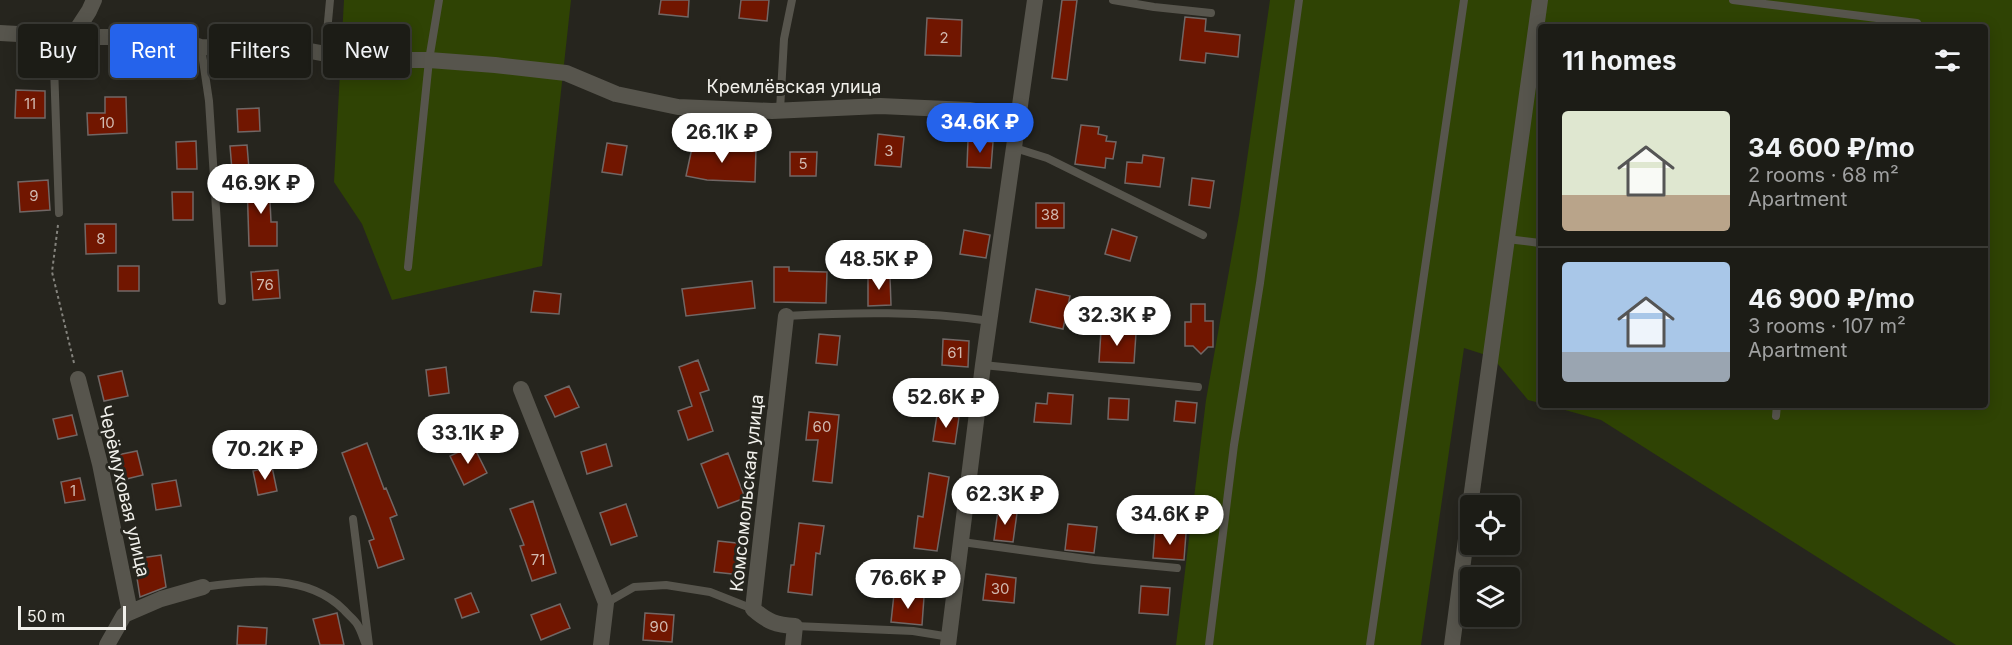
<!DOCTYPE html>
<html lang="en">
<head>
<meta charset="utf-8">
<style>
  :root { --surface:#1c1c16; --page:#25251f; --text:#f1f3f6; --muted:#a0a1a1; --line:#3a3a35; --accent:#2563eb }
  body { margin:0; font-family:Inter,sans-serif; background:var(--page); color:var(--text); height:100vh; display:flex; flex-direction:column; font-size:22px; white-space:nowrap }
  * { box-sizing:border-box; margin:0 }
  p { font-size:20px; color:var(--muted) }
  .icon { flex:none; width:33px; height:33px; fill:none; stroke:currentColor; stroke-width:2; stroke-linecap:round; stroke-linejoin:round }
  .map { position:relative; flex:1; overflow:hidden }
  .side { position:absolute; left:1538px; top:24px; width:450px; height:384px; display:flex; flex-direction:column; background:var(--surface); border-radius:6px; box-shadow:0 3px 15px #0003,0 0 0 2px var(--line) }
  .side>* { flex:none }
  .banner { position:absolute; left:18px; top:24px; width:570px; height:54px; display:flex; gap:12px }
  .fabs { position:absolute; left:1460px; top:495px; display:grid; gap:12px }
  .fabs a { display:grid; place-items:center; width:60px; height:60px; border-radius:6px; background:var(--surface); box-shadow:0 3px 15px #0003,0 0 0 2px var(--line); font-size:30px }
  .scale { position:absolute; left:18px; bottom:15px; width:108px; box-sizing:border-box; padding-left:6px; border:3px solid #f1f0eb; border-top:0; font-size:16px; line-height:21px; white-space:nowrap; color:#f1f0eb; -webkit-text-stroke:4px #26251e; paint-order:stroke }
  .price { position:absolute; translate:-50% -51px; padding:0 14px; border-radius:21px; background:#fff; color:#222; font-size:20px; line-height:39px; filter:drop-shadow(0 2px 3px #0008) }
  .price::after { content:''; position:absolute; left:50%; top:36px; width:18px; height:14px; margin-left:-9px; background:inherit; clip-path:polygon(0 0,100% 0,50% 100%) }
  .price.current { background:var(--accent); color:#fff }
  ul { padding:0; list-style:none }
  li { display:flex; align-items:center; gap:18px; height:150px; padding:0 24px }
  li+li { border-top:2px solid var(--line) }
  li span { display:grid; place-items:center; flex:none; width:168px; height:120px; border-radius:6px; color:#555 }
  li>.icon { margin-inline-start:auto }
  span .icon { width:72px; height:72px; fill:#fffc; stroke-width:1 }
  li b { font-size:26px }
  h2 { display:flex; justify-content:space-between; align-items:center; height:72px; padding:0 24px; font-size:26px }
  .pill { padding:0 21px; border-radius:6px; background:var(--surface); box-shadow:0 3px 15px #0003,0 0 0 2px var(--line); font-size:21px; line-height:54px }
  .pill.current { background:var(--accent); color:#fff }
  .map>svg:first-child { display:block }
  .green { fill:#2f4304 }
  .building { fill:#711600; stroke:#716765; stroke-width:1.5 }
  .lines { fill:none; stroke-linecap:round; stroke-linejoin:round }
  .path { stroke:#84837d; stroke-width:2; stroke-dasharray:3 3; stroke-linecap:butt }
  .lane { stroke:#57554d; stroke-width:8 }
  .street { stroke:#57554d; stroke-width:16 }
  .labels { text-anchor:middle; stroke-width:6; stroke-linejoin:round; paint-order:stroke }
  .number-label { font-size:15px; fill:#d1bab0 }
  .street-label { font-size:18px; fill:#f1f0eb; stroke:#26251e }
</style>
</head>
<body>
<div class="map">
<svg width="2012" height="645" viewBox="0 0 2012 645">
  <rect width="100%" height="100%" fill="#26251e"/>
  <path class="green" d="M344 0H571L542 266 392 300 362 224 334 182Z
    M1270 0H2012V645H1956L1601 420 1547 405H1984V27H1540V403L1528 400 1492 357 1464 348 1421 645H1176L1206 400 1239 215Z"/>
  <path class="building" d="M661 0H689L688 17 659 14Z
    M741 0H769L767 21 739 18Z
    M1062 0H1077L1067 80 1052 78Z
    M1185 17 1206 19 1205 31 1240 35 1238 57 1206 53 1205 63 1180 60Z
    M927 18 962 20 961 56 925 55Z
    M16 90 45 91V118H15Z
    M105 97H126L127 133 88 135 87 113H105Z
    M259 108 260 131 238 132 237 109Z
    M1081 125 1099 127 1098 134 1107 136 1106 141 1116 142 1113 159 1106 158 1105 168 1075 164Z
    M878 134 904 137 901 167 875 165Z
    M968 140 993 142 991 168 967 167Z
    M196 141 197 169H177L176 142Z
    M607 143 627 146 622 175 602 172Z
    M693 143 730 150V148H756L755 182 707 180 686 176Z
    M247 145 249 169 232 170 230 146Z
    M790 152H817L816 176H790Z
    M1143 155 1164 158 1160 187 1125 183 1127 162 1142 163Z
    M1192 178 1214 181 1210 208 1189 205Z
    M48 180 50 210 20 212 18 182Z
    M269 180 271 222H277V246H249L247 181Z
    M172 192H193V220H173Z
    M1036 203H1064V228H1036Z
    M85 224H116V253L86 254Z
    M1112 229 1137 237 1130 261 1105 254Z
    M964 230 990 235 986 258 960 254Z
    M118 266H139V291H118Z
    M774 267H789V271L827 272 826 303 774 302Z
    M278 270 280 298 253 300 251 272Z
    M868 277H890L891 305 868 306Z
    M752 281 755 308 686 316 682 289Z
    M1036 289 1070 296 1063 329 1030 322Z
    M534 291 561 294 559 314 531 312Z
    M1191 304H1205V321H1213V347H1208L1201 354 1193 346H1185V322H1191Z
    M1101 331 1136 333 1134 363 1099 362Z
    M819 334 840 336 837 365 816 363Z
    M943 339 969 341 968 367 942 365Z
    M698 360 709 390 700 393 713 431 688 440 678 411 692 406 679 367Z
    M446 367 449 393 429 396 426 370Z
    M122 371 128 396 104 401 98 376Z
    M569 386 579 407 555 417 545 396Z
    M1048 393 1073 395 1071 424 1034 422 1036 403 1047 404Z
    M1109 398 1129 399 1128 420 1108 419Z
    M1176 401 1197 403 1195 423 1174 421Z
    M809 412 839 415 832 483 813 481 818 440H806Z
    M72 415 77 435 58 439 53 419Z
    M937 415 959 417 955 444 933 441Z
    M367 443 384 489 386 488 397 515 390 518 404 559 378 568 369 541 374 539 342 453Z
    M606 444 612 466 587 474 581 452Z
    M473 445 487 473 464 485 450 456Z
    M137 451 143 475 118 481 112 456Z
    M728 453 745 498 718 508 701 464Z
    M272 467 277 491 258 495 253 471Z
    M929 473 949 477 937 551 914 548 918 516 923 517Z
    M80 478 85 500 65 503 61 482Z
    M176 480 181 506 156 510 152 484Z
    M533 501 556 573 532 581 520 546 524 545 510 509Z
    M626 504 637 536 611 545 600 513Z
    M998 510 1017 513 1013 542 994 540Z
    M799 523 824 526 820 554 816 553 812 595 788 592 791 565H794Z
    M1068 524 1097 527 1094 553 1065 550Z
    M1155 531 1186 533 1184 560 1153 558Z
    M718 541 746 544 742 575 714 572Z
    M161 555 166 587 140 597 134 559Z
    M986 574 1016 578 1014 603 983 600Z
    M1141 586 1170 588 1168 615 1139 613Z
    M471 593 479 612 462 618 455 599Z
    M894 594 924 597 922 625 891 622Z
    M560 604 570 628 541 640 531 615Z
    M337 613 344 645H320L313 619Z
    M645 613 674 615 672 642 643 640Z
    M238 626 267 628 266 645H237Z"/>
  <g class="lines">
    <path class="path" d="M58 225 52 272 74 363"/>
    <path class="lane" d="M1113 0 1154 7 1211 13
      M1733 0 1917 23
      M53 36 59 213
      M201 47 209 101 222 301
      M325 54 330 0
      M780 110 784 39 792 0
      M1015 148 1047 158 1203 235
      M1507 239 1540 243
      M408 267 429 60 439 0
      M786 316C855 312 922 311 990 321
      M983 365 1198 387
      M1776 416 1777 405
      M353 519 369 645
      M962 542 1094 560 1177 568
      M203 587C251 580 307 573 344 610 348 615 354 619 357 624 361 630 363 638 366 645
      M606 603 634 587 666 585 710 592 753 609
      M795 626 913 631 950 637
      M1209 645 1234 445 1260 283 1299 0
      M1370 645 1464 0"/>
    <path class="street" d="M0 33 72 37H170L201 47 305 50 342 57 369 60H429L495 65 566 73 616 94 678 107 772 111 880 106 969 110 1020 119
      M72 37 89 11 94 0
      M786 316 753 609C768 622 776 625 795 626L793 645
      M78 379 100 464 130 612
      M521 389 606 603 601 645
      M1470 506 1540 0
      M107 645 124 615 161 599 203 587
      M948 645 983 365 1035 0
      M1452 645 1470 509"/>
  </g>
  <g class="labels">
    <g class="number-label">
      <text x="944" y="43">2</text>
      <text x="30" y="109">11</text>
      <text x="107" y="128">10</text>
      <text x="889" y="156">3</text>
      <text x="803" y="169">5</text>
      <text x="34" y="201">9</text>
      <text x="1050" y="220">38</text>
      <text x="101" y="244">8</text>
      <text x="265" y="290">76</text>
      <text x="955" y="358">61</text>
      <text x="822" y="432">60</text>
      <text x="73" y="496">1</text>
      <text x="538" y="565">71</text>
      <text x="1000" y="594">30</text>
      <text x="659" y="632">90</text>
    </g>
    <g class="street-label">
      <text x="794" y="93">Кремлёвская улица</text>
      <text transform="translate(124 491) rotate(77)" y="6">Черёмуховая улица</text>
      <text transform="translate(747 493) rotate(-84)" y="6">Комсомольская улица</text>
    </g>
  </g>
</svg>
<div class="fabs">
<a><svg class="icon" aria-label="locate" viewBox="0 0 24 24"><circle cx="12" cy="12" r="6"/><path d="M12 2v4M12 18v4M2 12h4M18 12h4"/></svg></a>
<a><svg class="icon" aria-label="layers" viewBox="0 0 24 24"><path d="M12 4l9 5-9 5-9-5zM3 14l9 5 9-5"/></svg></a>
</div>
<div class="scale">50 m</div>
<b class="price current" style="left:980px;top:154px">34.6K ₽</b>
<b class="price" style="left:722px;top:164px">26.1K ₽</b>
<b class="price" style="left:261px;top:215px">46.9K ₽</b>
<b class="price" style="left:879px;top:291px">48.5K ₽</b>
<b class="price" style="left:1117px;top:347px">32.3K ₽</b>
<b class="price" style="left:946px;top:429px">52.6K ₽</b>
<b class="price" style="left:468px;top:465px">33.1K ₽</b>
<b class="price" style="left:265px;top:481px">70.2K ₽</b>
<b class="price" style="left:1005px;top:526px">62.3K ₽</b>
<b class="price" style="left:1170px;top:546px">34.6K ₽</b>
<b class="price" style="left:908px;top:610px">76.6K ₽</b>
<div class="banner">
<a class="pill">Buy</a>
<a class="pill current">Rent</a>
<a class="pill">Filters</a>
<a class="pill">New</a>
</div>
<section class="side">
<h2>11 homes<svg class="icon" aria-label="filters" viewBox="0 0 24 24"><path d="M4 7h16M4 17h16"/><circle cx="9" cy="7" r="2"/><circle cx="15" cy="17" r="2"/></svg></h2>
<ul>
<li><span style="background:linear-gradient(#dfe7d0 70%,#b9a48a 0)"><svg class="icon" aria-label="home" viewBox="0 0 24 24"><path d="M3 11l9-7 9 7M6 9v11h12V9"/></svg></span><div><b>34 600 ₽/mo</b><p>2 rooms · 68 m²</p><p>Apartment</p></div></li>
<li><span style="background:linear-gradient(#a9c7e8 75%,#9aa5b1 0)"><svg class="icon" aria-label="home" viewBox="0 0 24 24"><path d="M3 11l9-7 9 7M6 9v11h12V9"/></svg></span><div><b>46 900 ₽/mo</b><p>3 rooms · 107 m²</p><p>Apartment</p></div></li>
</ul>
</section>
</div>
</body>
</html>
